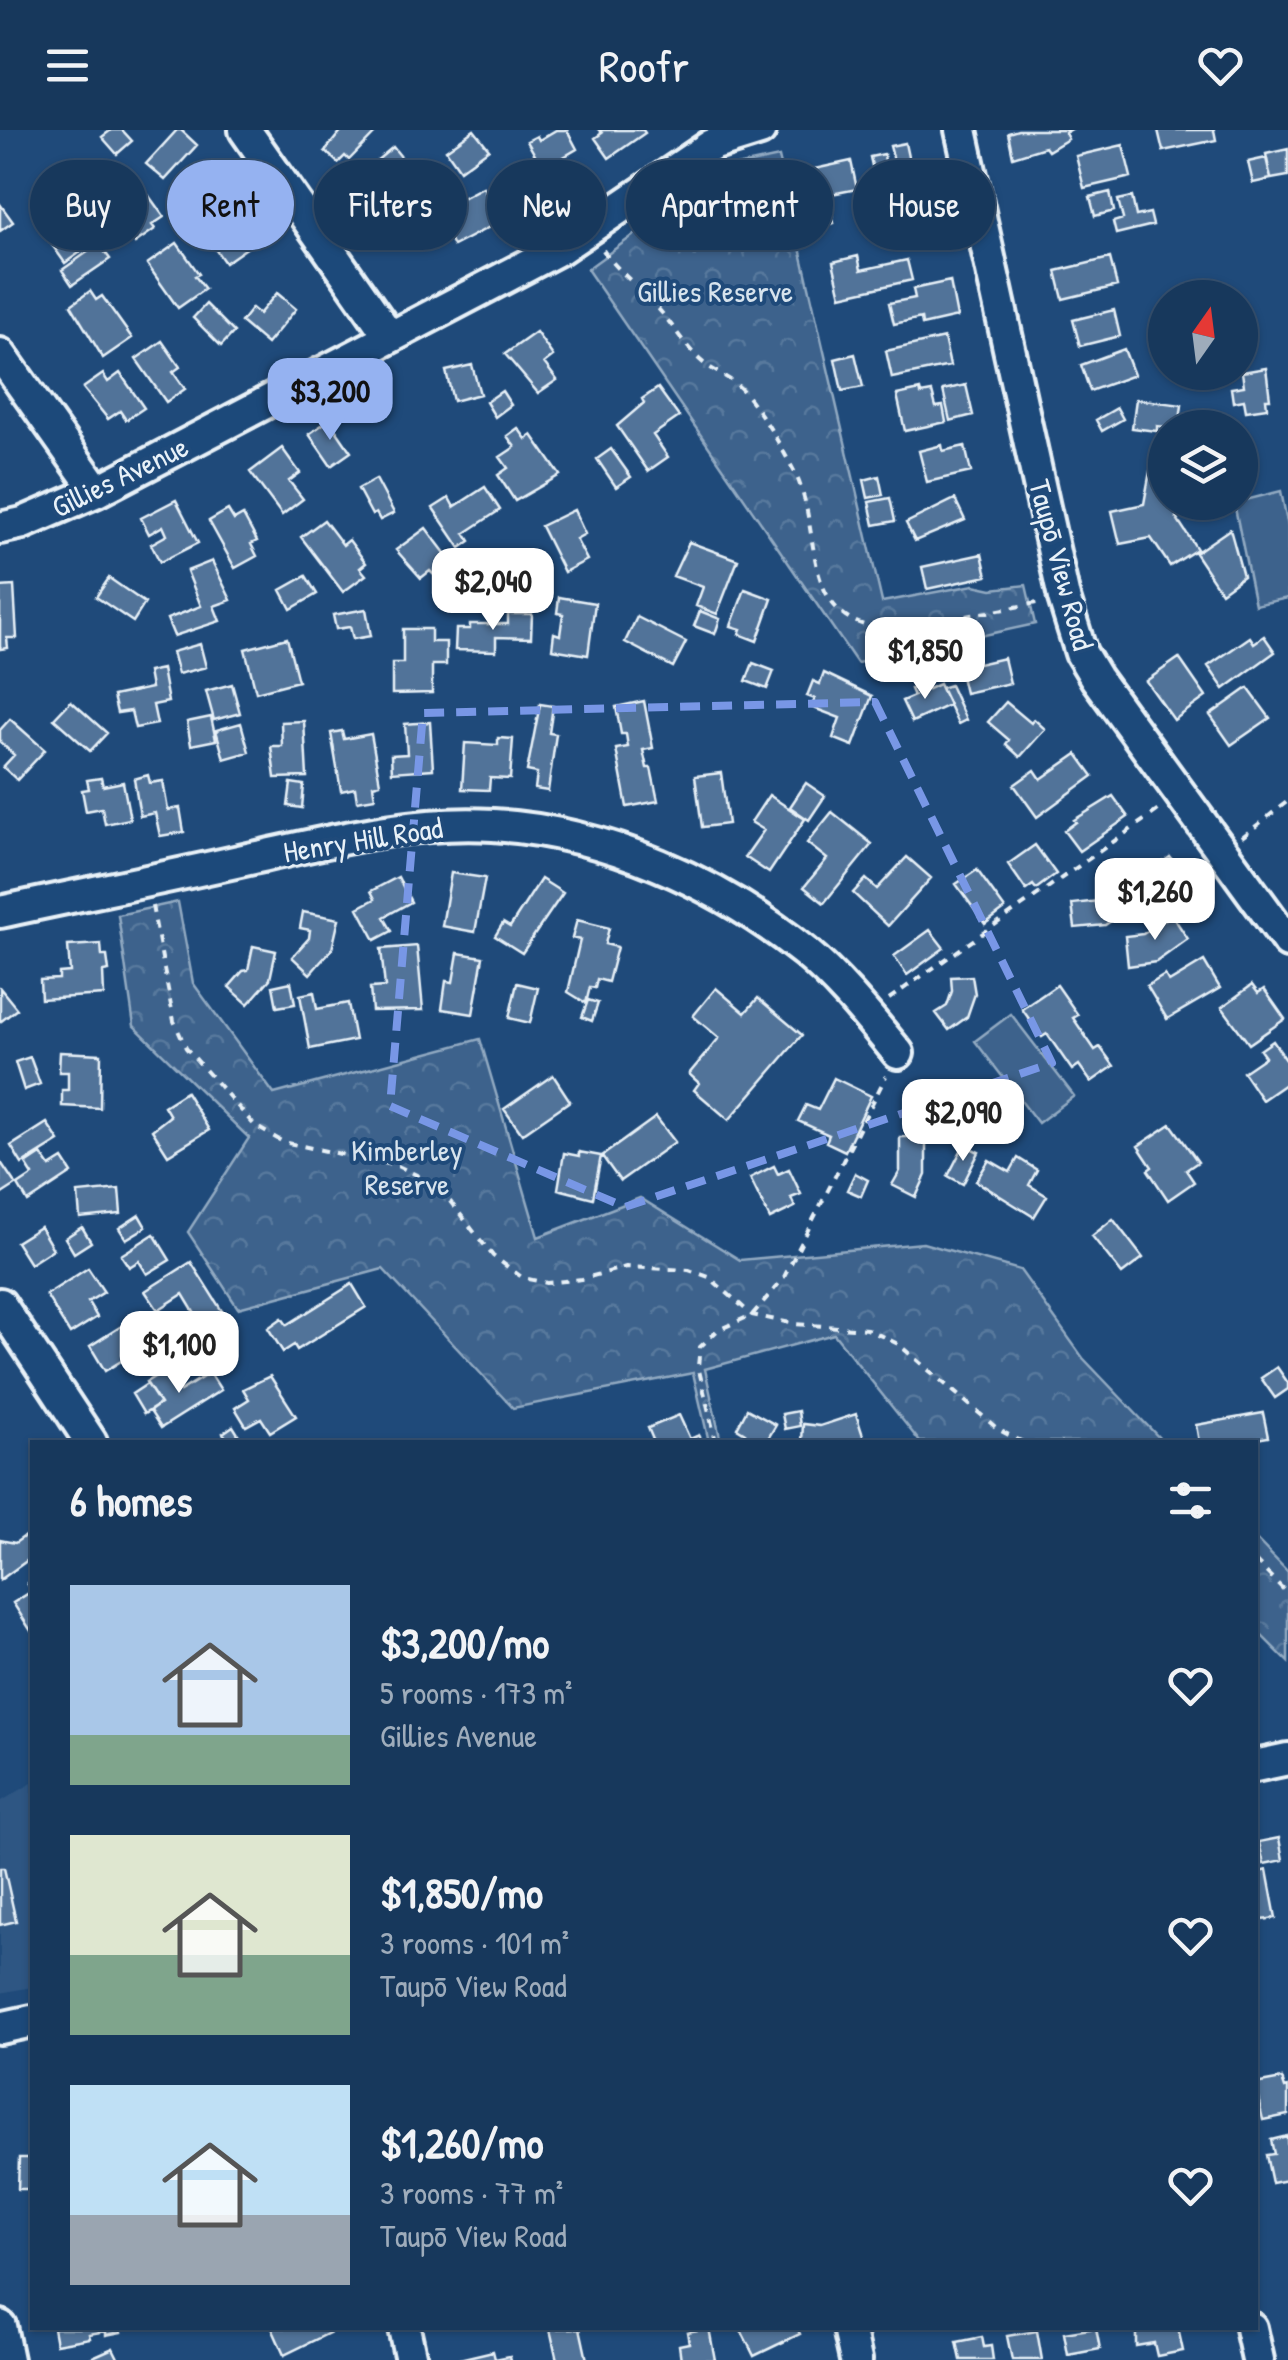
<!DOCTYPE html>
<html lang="en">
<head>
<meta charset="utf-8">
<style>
  :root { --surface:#17385c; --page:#244365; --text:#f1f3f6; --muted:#9eacbb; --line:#365272; --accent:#95b2f1 }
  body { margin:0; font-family:"Patrick Hand",sans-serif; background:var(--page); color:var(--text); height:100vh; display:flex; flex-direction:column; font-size:38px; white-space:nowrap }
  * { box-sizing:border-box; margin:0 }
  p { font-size:32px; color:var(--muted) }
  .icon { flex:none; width:55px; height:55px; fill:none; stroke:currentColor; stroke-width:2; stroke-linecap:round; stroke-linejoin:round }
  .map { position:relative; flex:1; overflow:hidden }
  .side { position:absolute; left:30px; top:1310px; width:1228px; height:890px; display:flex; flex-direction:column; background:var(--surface); border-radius:0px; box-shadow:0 2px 8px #0004,0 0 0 2px var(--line) }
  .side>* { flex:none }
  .top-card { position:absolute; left:30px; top:30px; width:1230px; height:90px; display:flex; gap:20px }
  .needle { width:65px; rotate:14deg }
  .controls { position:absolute; left:1148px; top:150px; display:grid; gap:20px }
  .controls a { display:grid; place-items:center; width:110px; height:110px; border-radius:50%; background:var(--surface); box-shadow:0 2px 8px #0004,0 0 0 2px var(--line); font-size:50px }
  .price { position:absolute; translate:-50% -85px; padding:0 22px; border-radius:20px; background:#fff; color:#222; font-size:32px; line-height:65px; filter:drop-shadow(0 2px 5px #0008) }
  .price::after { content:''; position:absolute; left:50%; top:60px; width:30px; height:22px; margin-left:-15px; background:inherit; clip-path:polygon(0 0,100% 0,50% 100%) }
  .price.selected { background:var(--accent); color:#111 }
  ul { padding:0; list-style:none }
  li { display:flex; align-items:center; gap:30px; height:250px; padding:0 40px }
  li span { display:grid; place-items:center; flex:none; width:280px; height:200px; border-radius:0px; color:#555 }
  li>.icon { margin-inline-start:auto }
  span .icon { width:120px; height:120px; fill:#fffc; stroke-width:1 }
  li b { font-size:42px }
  h2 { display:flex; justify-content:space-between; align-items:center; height:120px; padding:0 40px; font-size:42px }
  .tag { padding:0 35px; border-radius:45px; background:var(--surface); box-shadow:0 2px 8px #0004,0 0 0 2px var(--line); font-size:35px; line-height:90px }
  .tag.selected { background:var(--accent); color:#111 }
  header { display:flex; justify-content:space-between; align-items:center; height:130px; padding:0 40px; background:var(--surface); font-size:45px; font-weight:600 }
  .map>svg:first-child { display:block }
  .built { fill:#2e5683 }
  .park { fill:url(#park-crowns); stroke:#92aac2; stroke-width:2.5 }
  .garden { fill:#3c628c; stroke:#92aac2; stroke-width:2.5 }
  .building { fill:#517399; stroke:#e8f1f8; stroke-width:2.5 }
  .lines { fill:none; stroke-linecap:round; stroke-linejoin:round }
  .minor-casing { stroke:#e8f1f8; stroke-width:38 }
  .path { stroke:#e8f1f8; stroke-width:4; stroke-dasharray:8 8; stroke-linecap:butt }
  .minor { stroke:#1f4a7a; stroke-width:30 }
  .marked { fill:none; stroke:#7897e6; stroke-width:8; stroke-dasharray:20 12; stroke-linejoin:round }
  .labels { text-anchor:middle; stroke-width:8; stroke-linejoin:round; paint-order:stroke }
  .park-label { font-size:30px; fill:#d7e3ed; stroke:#1f4a7a }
  .street-label { font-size:30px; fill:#e8f1f8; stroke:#1f4a7a }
</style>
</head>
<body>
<header><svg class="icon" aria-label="menu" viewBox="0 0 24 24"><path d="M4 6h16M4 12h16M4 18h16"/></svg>Roofr<svg class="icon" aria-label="heart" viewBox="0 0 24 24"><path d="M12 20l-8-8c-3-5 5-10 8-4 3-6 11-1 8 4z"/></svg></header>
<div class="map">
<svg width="1288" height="2230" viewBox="0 0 1288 2230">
  <defs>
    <pattern id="park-crowns" width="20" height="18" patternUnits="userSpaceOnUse" patternTransform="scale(2.5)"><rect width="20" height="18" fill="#3c628c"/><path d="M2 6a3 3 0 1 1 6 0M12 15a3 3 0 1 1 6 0" fill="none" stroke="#58799d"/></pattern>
  </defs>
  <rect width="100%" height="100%" fill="#1f4a7a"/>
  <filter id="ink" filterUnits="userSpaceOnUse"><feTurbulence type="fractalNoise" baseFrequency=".01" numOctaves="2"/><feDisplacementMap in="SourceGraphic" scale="20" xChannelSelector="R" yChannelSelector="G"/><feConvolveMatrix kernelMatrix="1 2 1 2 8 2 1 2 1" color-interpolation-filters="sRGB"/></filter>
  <g filter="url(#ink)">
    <path class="built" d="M32 1653V1857L0 1863V1672Z"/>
    <path class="park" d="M779 27 882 472 974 455 992 459 1026 455 1035 494 857 533 587 139 727 38Z
      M178 772 193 853 274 964 480 909 538 1107 640 1068 740 1130 923 1113 1020 1140 1083 1228 1163 1312H920L834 1204 705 1239 721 1312H709L693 1243 513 1278 383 1139 238 1178 188 1102 249 1008 134 896 118 785Z
      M1255 1408 1288 1442V1532L1255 1499Z"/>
    <path class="garden" d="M1281 361 1288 397V468L1255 475 1234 373Z
      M1011 884 1074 966 1038 993 975 911Z"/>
    <path class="building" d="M111 0H122L132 11 117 24 102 7Z
      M177 0H181L197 15 165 50 146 34Z
      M342 0H378L349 30 345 26 338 33 325 21Z
      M474 0 489 19 460 40 446 20Z
      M556 0H567L577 19 543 39 527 11 537 6 539 10Z
      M599 0H643L645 3 609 28 595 8 602 3Z
      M1018 0H1070L1065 3 1068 9 1048 21 1045 17 1013 27 1008 3Z
      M1158 0H1214L1216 10 1163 21Z
      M905 13 912 46 876 54 870 27 884 24 885 33 894 31 890 16Z
      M1123 15 1131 47 1084 58 1076 26Z
      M393 17 414 43 427 42 431 62 418 64 419 69 394 71 387 76 378 64 392 53 375 32Z
      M1288 19V46L1271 49 1266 24Z
      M1266 28 1271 49 1253 53 1248 32Z
      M851 31 857 59 816 67 810 40Z
      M483 57 501 91 453 116 445 99 456 94 447 76Z
      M129 62 137 74 149 66 164 87 152 95 155 99 135 113 112 74Z
      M1110 62 1114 81 1095 86 1090 67Z
      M908 64 914 94 878 102 871 72Z
      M1132 67 1136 86 1150 83 1153 95 1116 104 1113 92 1123 89 1118 70Z
      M223 69 245 99 242 102 251 115 225 133 194 89Z
      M0 74 13 92 0 101Z
      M57 76 64 85 75 78 81 87 70 95 78 105 83 101 92 114 65 133 35 91Z
      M830 77 834 93 808 99 804 83Z
      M177 113 199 144 195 146 205 159 178 178 147 134Z
      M99 114 110 129 72 155 62 140Z
      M858 126 861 140 907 130 912 150 841 166 833 132Z
      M1110 128 1117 156 1063 169 1056 141Z
      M950 151 957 187 922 195 921 188 894 194 889 173 915 168 913 159Z
      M90 161 96 170 102 166 132 208 103 228 71 175Z
      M277 163 296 179 267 214 241 192 252 178 259 184Z
      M206 174 234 202 221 216 193 188Z
      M1114 180 1120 206 1080 216 1073 190Z
      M536 202 553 226 544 233 557 250 538 263 505 224Z
      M944 208 950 236 892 248 886 221Z
      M162 211 180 237 173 242 185 259 166 272 136 229Z
      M1124 219 1134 245 1090 261 1081 235Z
      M855 224 863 257 842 261 835 229Z
      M472 235 480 264 453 271 446 241Z
      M1266 238 1270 269H1266L1267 278 1246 281 1244 270 1233 272 1231 258 1244 256 1242 242Z
      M120 243 144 278 126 290 120 281 108 289 83 258 103 244 108 252Z
      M966 255 973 285 950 291 943 260Z
      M658 258 679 287 653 305 668 327 648 341 617 296 644 273 642 269Z
      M920 260 921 264 932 262 936 277 943 276 946 292 905 301 897 265Z
      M502 261 511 275 495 287 486 272Z
      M1136 269 1182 275 1179 298 1157 296V301L1132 298Z
      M1117 278 1123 289 1102 301 1096 290Z
      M329 290 351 322 331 336 309 304Z
      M518 298 526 309 532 305 560 345 515 371 498 345 508 338 500 327 515 317 507 306Z
      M942 315 943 321 965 316 971 342 927 352 919 321Z
      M282 318 300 343 289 351 303 369 282 385 250 342Z
      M611 319 631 347 616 357 597 329Z
      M1150 341 1165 344V372H1179L1176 387 1197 419 1170 436 1151 408 1120 414 1112 381 1144 374Z
      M879 346 883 365 868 368 864 350Z
      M376 349 394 383 380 390 376 383 372 385 358 359Z
      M485 357 500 380 465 403 470 411 460 418 433 378 449 368 454 377Z
      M890 368 895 391 874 395 869 372Z
      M955 369 965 390 915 411 906 393Z
      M176 370 198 413 160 432 151 414 167 405 163 396 149 404 141 388Z
      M228 380 234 390 243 385 257 411 251 414 257 426 235 438 209 391Z
      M574 380 585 404 576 409 587 430 564 442 541 396Z
      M324 390 343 415 349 410 366 433 360 438 366 445 343 462 301 407Z
      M426 398 451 431 433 444 430 441 421 448 396 420Z
      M1230 399 1243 446 1221 462 1195 423Z
      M689 412 738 430 717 484 696 476 703 457 673 446Z
      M489 423 507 449 490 460 473 433Z
      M982 424 987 446 927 459 922 437Z
      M459 425 476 448 459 460 442 437Z
      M212 431 231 470 214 476 220 491 174 506 167 489 201 476 187 441Z
      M306 446 317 464 291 479 281 460Z
      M109 448 145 473 133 492 96 467Z
      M14 456 17 508H7L8 518 0 519V457Z
      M745 459 772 469 757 511 739 504 741 499 731 496Z
      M559 467 595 473 588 525 552 519 554 503 560 505 563 484 557 483Z
      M366 479 371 506 353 509 350 497 336 499 333 485Z
      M700 481 720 489 715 504 694 496Z
      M508 484H532L531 508 496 507V521L455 520 456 499H470V494H508Z
      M637 487 686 512 673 537 625 512Z
      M403 499H431V512H446V535H432V563L392 564V533H403Z
      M1264 506 1275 522 1224 559 1208 536 1250 507 1254 513Z
      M287 508 298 551 256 562 245 519Z
      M200 514 206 537 178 544 172 522Z
      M975 522 978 534 1004 528 1010 553 965 563 956 526Z
      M1179 528 1206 567 1174 590 1146 551Z
      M753 533 774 541 767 559 746 551Z
      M162 539 168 572 153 575 157 594 135 598 131 581 117 583 113 566 151 558 148 542Z
      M824 543 872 566 853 616 833 608 840 588 811 577 815 569 807 566 813 551 820 554Z
      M925 553 928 559 939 554 949 575 912 592 902 571 914 566 911 559Z
      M232 554 240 583 214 590 206 561Z
      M950 555 966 590 958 594 941 558Z
      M1248 558 1270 588 1231 615 1210 585Z
      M71 571 107 603 90 621 54 589Z
      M644 571 653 618 643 620 647 638H651L658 671 627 677 616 619 628 617 626 604H621L616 577Z
      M1006 572 1031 593 1034 589 1045 599 1020 627 1006 614 1009 610 988 592Z
      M540 574 553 576 549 603 556 604 548 661 535 659 537 643 527 641Z
      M211 587 216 610 191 615 187 592Z
      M10 589 45 620 17 650 3 637 14 625 0 612V600Z
      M304 591 307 647 275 648 271 616H282L281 592Z
      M430 592 433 639 392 642 391 625 407 624 405 594Z
      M241 593 249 622 224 629 216 600Z
      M342 601 344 609 371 604 380 653 373 655 375 668 357 671 355 658 341 661 331 603Z
      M498 608 513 609 510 649 490 648 489 660 462 659 465 613 498 615Z
      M1077 624 1093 646 1037 687 1014 655 1035 640 1041 649Z
      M721 643 728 694 702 697 695 646Z
      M148 645 150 653 163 651 168 680 180 678 184 702 160 706 155 683 140 686 134 649Z
      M101 648 103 656 123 652 130 689 105 694 102 678 86 681 82 660 89 659 87 650Z
      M291 653 304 655 302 678 288 676Z
      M806 653 825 666 809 690 790 677Z
      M769 665 805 689 769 743 745 727 764 700 751 692Z
      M1113 666 1128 687 1079 721 1064 701 1076 692 1074 690Z
      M832 682 872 714 824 773 804 757 827 729 807 713Z
      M1035 715 1056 744 1036 759 1033 755 1026 760 1008 734Z
      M907 727 931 748 888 796 853 763 866 749 877 759Z
      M1170 727 1178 738 1141 766 1132 754Z
      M977 740 1005 779 985 794 956 754Z
      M451 743 485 748 475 802 442 796Z
      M398 747 411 772 384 787 392 801 375 810 358 778 375 769 371 761Z
      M541 749 563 763 522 823 495 806 503 793 510 797Z
      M1116 759 1130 778 1105 795 1075 798 1072 774 1099 771Z
      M303 782 339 789 332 819 310 844 292 827 309 808 310 800 300 798Z
      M1172 785 1188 809 1156 832 1128 836 1125 806 1143 804Z
      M577 790 609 798 605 814 617 817 608 852 597 849 595 858 590 857 586 873 568 862 580 810 572 808Z
      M930 800 944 818 907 845 894 826Z
      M101 814 102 826H107L109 841 103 842 104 865 41 869 40 850 59 849V843L70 842 68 816Z
      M253 816 276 821 270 849 248 874 229 857 243 841 248 840Z
      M417 816 423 880 372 881 370 858 385 857 381 819Z
      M458 823 483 827 473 884 442 879 446 851 453 852Z
      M1204 831 1220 858 1167 889 1147 856 1165 845 1169 852Z
      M972 846 975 864 967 887 949 900 936 883 947 876 952 861 951 847Z
      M291 852 295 874 277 877 273 856Z
      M517 853 538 858 530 893 509 888Z
      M1057 855 1078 885 1073 888 1095 920 1100 917 1114 936 1091 952 1079 935 1072 940 1047 904 1042 907 1022 879Z
      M1252 855 1258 863 1264 859 1285 889 1249 914 1222 877Z
      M0 858 17 879 0 892Z
      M716 858 745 883 758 868 802 905 729 990 694 960 699 953 689 944 719 908 693 886Z
      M314 862 317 879 348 873 355 910 310 919 300 865Z
      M588 870 598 873 592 891 582 887Z
      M1273 911 1288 933V952L1262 970 1243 942 1265 927 1260 920Z
      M60 922 101 924 100 978 62 976V960H68V942H59Z
      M30 927 40 954 24 960 15 932Z
      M553 945 570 971 522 1004 504 979Z
      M834 948 871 966 845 1021 826 1012 829 1005 798 991 806 975 818 980Z
      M186 962 209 1000 168 1025 152 1000 170 986 164 976Z
      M656 987 675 1012 620 1051 602 1026Z
      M47 993 59 1011 22 1034 11 1016Z
      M1171 994 1198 1032 1186 1040 1194 1052 1168 1070 1148 1040 1152 1037 1138 1016Z
      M900 1007H926V1045L916 1067 892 1055 900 1041Z
      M964 1015 979 1022 963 1054 948 1046Z
      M579 1022 601 1026 593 1068 558 1059 564 1023 579 1026Z
      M41 1024 50 1037 63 1029 72 1043 28 1072 18 1055 33 1045 26 1034Z
      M1018 1028 1037 1040 1029 1055 1047 1066 1034 1087 976 1051 989 1030 1010 1042Z
      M0 1031 16 1055 2 1064 0 1062Z
      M774 1036 778 1044 789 1039 801 1064 791 1068 795 1077 770 1089 750 1048Z
      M855 1043 868 1050 861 1066 847 1060Z
      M119 1059 121 1084 80 1088 78 1063Z
      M139 1085 146 1097 126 1109 119 1098Z
      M1113 1089 1143 1128 1122 1144 1092 1106Z
      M40 1097 53 1119 30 1134 16 1112Z
      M82 1097 91 1112 74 1123 65 1108Z
      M154 1104 170 1130 147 1144 139 1131 129 1137 121 1125Z
      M191 1132 222 1181 201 1194 183 1164 158 1180 145 1161Z
      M88 1138 104 1162 88 1172 97 1187 70 1204 46 1165Z
      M352 1154 366 1177 297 1220 294 1215 283 1222 268 1198 282 1188 287 1195Z
      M136 1187 144 1199 151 1194 160 1207 105 1241 90 1216Z
      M1277 1237 1288 1253V1259L1275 1268 1261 1248Z
      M166 1240 180 1261 210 1243 221 1260 161 1298 150 1281 160 1274 146 1252Z
      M270 1246 296 1286 270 1302 261 1288 246 1296 235 1278 249 1269 243 1259Z
      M147 1254 160 1274 144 1284 132 1264Z
      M747 1279 776 1295 766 1312H740L745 1303 737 1298Z
      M798 1281 800 1296 785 1299 782 1284Z
      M1263 1283 1268 1307 1239 1312H1199L1196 1295Z
      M856 1284 865 1312H802L803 1294 820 1296Z
      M679 1285 690 1309 699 1305 703 1312H654L648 1298Z
      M233 1296 243 1312H230L223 1303Z
      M32 1401V1427L0 1450V1410L15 1413Z
      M32 1449V1500L31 1501 13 1473 32 1461 27 1453Z
      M1279 1708 1283 1730 1264 1734 1259 1712Z
      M0 1738H4L16 1791 0 1795Z
      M1267 1740 1276 1788 1255 1791V1743Z
      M1282 1949 1285 1958 1288 1957V1985L1263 1990 1255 1954Z
      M1287 2006 1288 2050 1272 2053 1266 2025 1274 2024 1271 2010Z
      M19 2028H32V2059H18Z
      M53 2198H120L121 2202 106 2205V2201L89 2204 90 2208 56 2214Z
      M272 2198H328L331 2202 284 2225Z
      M580 2198 587 2230H557L550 2199Z
      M709 2198 715 2230H681L679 2215 689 2213 687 2202Z
      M740 2198H797L800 2204 754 2226Z
      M1096 2198 1100 2219 1068 2225 1064 2203Z
      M1136 2198H1178L1183 2221 1157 2226 1154 2213 1136 2216Z
      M1037 2201 1042 2230H1012L1007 2206Z
      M982 2207 984 2217 991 2216 993 2230H961L957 2212Z
      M113 2218 119 2230H86Z
      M493 2221 495 2229 510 2226 511 2230H455Z"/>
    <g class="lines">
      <defs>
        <path id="minor" d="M245 0 390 207
          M961 0 1064 468 1081 523 1096 548 1288 812
          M0 224 97 361
          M0 398 23 393 97 361 559 119 712 15 760 0
          M0 782C84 764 169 747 253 728 331 711 412 690 493 695 605 702 718 752 805 822 840 851 869 888 898 923
          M0 1174 91 1312
          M1255 1636 1288 1629
          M0 1898 32 1891
          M0 2196 7 2230
          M404 2198 411 2230
          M849 2198 856 2230
          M1251 2198 1258 2230"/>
      </defs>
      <use href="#minor" class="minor-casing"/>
      <path class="path" d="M603 120C619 143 643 160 661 182 674 197 685 216 700 230 713 242 731 247 743 261 763 284 779 313 793 339 826 400 793 493 891 500L1037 473
        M1242 707 1288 671
        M152 776 174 891 186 918 255 996 283 1012 398 1036 429 1051 449 1070 493 1126 523 1148 547 1153 582 1149 626 1137 689 1140 709 1147 752 1185 795 1194 867 1199 898 1214 999 1300 1023 1312
        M889 869 1160 679
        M716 1312 698 1236 700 1217 718 1200 752 1185 783 1149 886 946
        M1255 1431 1288 1464"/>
      <use href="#minor" class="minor"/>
    </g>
  </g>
  <path class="marked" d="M875 572 1052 933 625 1077 390 976 423 583Z"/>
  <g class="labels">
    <g class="park-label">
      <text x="715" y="172">Gillies Reserve</text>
      <text x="407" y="1031">Kimberley<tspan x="407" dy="34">Reserve</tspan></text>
    </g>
    <g class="street-label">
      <text transform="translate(120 347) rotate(-26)" y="10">Gillies Avenue</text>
      <text transform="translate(1061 435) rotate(75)" y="10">Taupō View Road</text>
      <text transform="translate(363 710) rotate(-9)" y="10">Henry Hill Road</text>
    </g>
  </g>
</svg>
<div class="controls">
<a><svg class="needle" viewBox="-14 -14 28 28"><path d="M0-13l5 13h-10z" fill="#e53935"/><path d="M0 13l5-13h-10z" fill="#9eacbb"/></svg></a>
<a><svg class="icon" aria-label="layers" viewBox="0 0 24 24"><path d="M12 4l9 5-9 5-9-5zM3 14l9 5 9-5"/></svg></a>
</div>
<b class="price selected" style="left:330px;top:313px">$3,200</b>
<b class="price" style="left:493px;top:503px">$2,040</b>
<b class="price" style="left:925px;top:572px">$1,850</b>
<b class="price" style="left:1155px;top:813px">$1,260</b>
<b class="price" style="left:963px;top:1034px">$2,090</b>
<b class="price" style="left:179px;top:1266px">$1,100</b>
<div class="top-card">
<a class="tag">Buy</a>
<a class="tag selected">Rent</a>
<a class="tag">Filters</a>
<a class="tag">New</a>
<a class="tag">Apartment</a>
<a class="tag">House</a>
</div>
<section class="side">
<h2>6 homes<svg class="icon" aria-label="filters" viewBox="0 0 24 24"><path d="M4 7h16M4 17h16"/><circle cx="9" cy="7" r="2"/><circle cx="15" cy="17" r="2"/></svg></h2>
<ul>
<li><span style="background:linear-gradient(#a9c7e8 75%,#7fa58c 0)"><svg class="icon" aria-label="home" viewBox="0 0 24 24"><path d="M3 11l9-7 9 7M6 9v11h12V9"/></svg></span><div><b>$3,200/mo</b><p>5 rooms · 173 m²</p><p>Gillies Avenue</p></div><svg class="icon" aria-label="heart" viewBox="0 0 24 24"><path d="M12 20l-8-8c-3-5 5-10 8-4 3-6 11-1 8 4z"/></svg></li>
<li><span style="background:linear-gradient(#dfe7d0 60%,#7fa58c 0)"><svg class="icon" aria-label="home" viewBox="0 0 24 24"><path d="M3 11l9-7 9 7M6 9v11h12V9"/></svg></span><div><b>$1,850/mo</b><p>3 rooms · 101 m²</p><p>Taupō View Road</p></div><svg class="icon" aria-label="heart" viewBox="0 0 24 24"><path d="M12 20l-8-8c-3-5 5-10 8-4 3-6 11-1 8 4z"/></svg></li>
<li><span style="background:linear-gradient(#bfe0f5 65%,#9aa5b1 0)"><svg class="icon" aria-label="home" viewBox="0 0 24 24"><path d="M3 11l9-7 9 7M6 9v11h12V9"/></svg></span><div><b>$1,260/mo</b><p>3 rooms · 77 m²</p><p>Taupō View Road</p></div><svg class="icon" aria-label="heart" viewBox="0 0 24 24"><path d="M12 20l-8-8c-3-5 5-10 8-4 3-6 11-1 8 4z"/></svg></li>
</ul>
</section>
</div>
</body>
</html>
